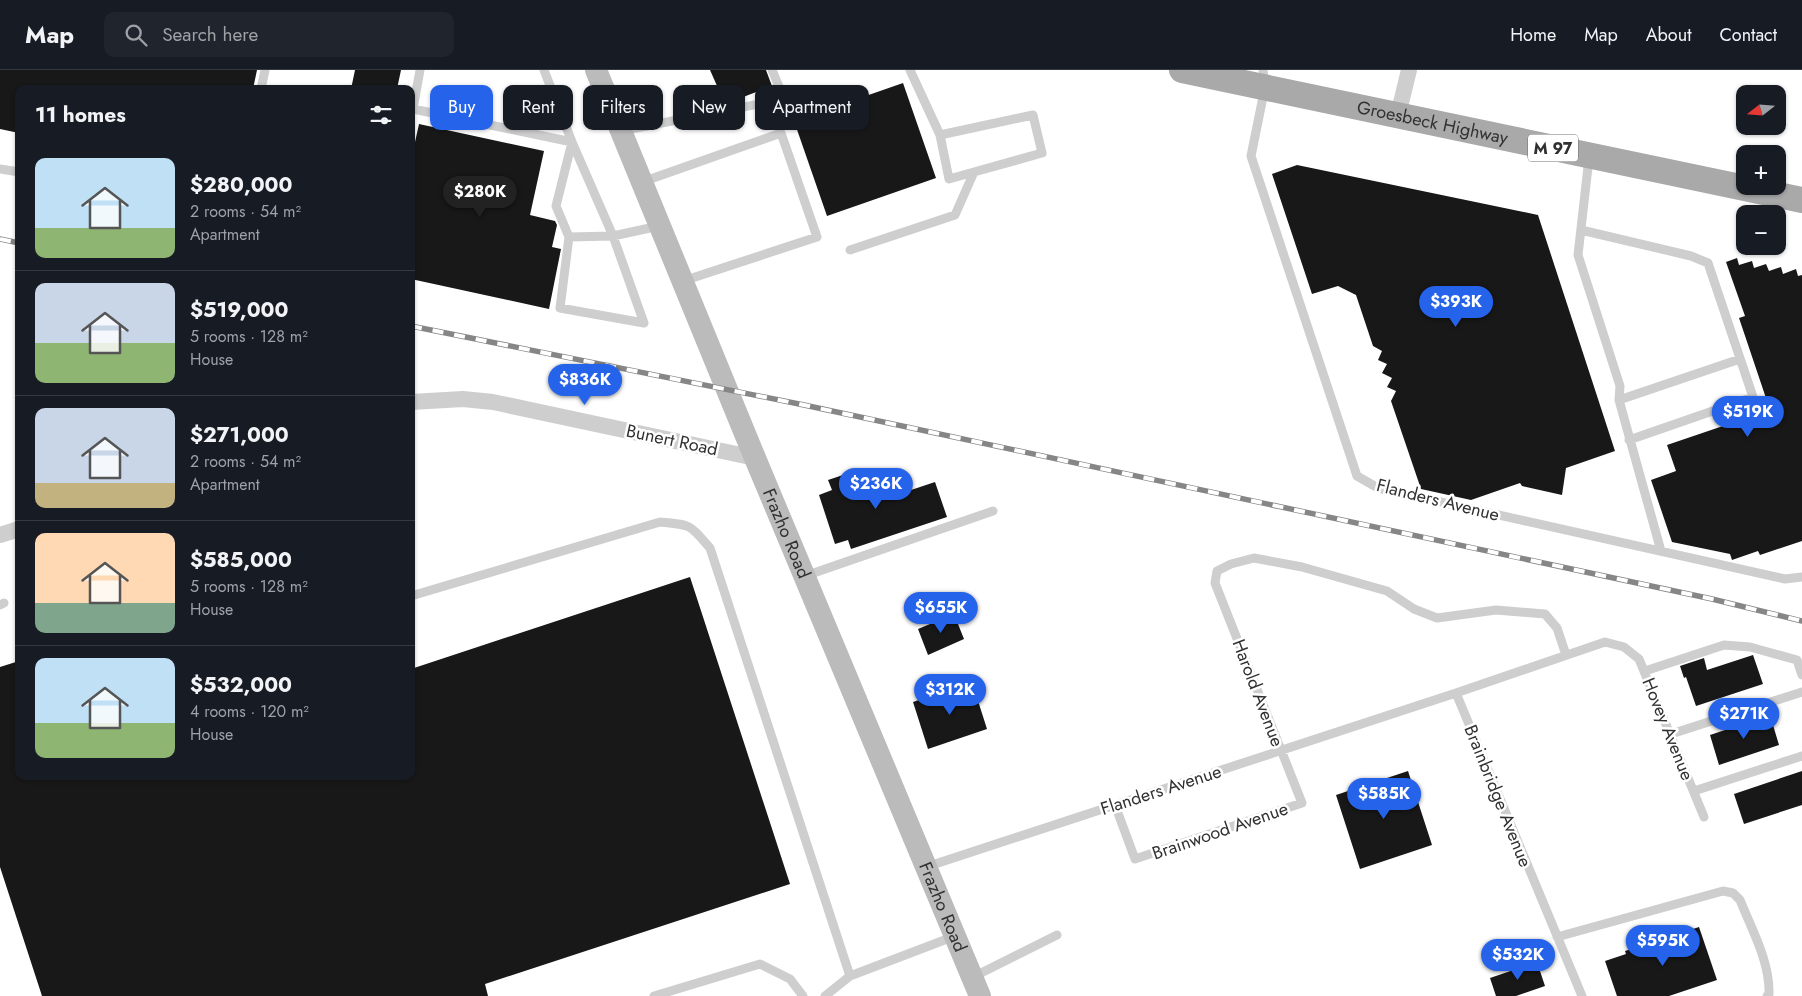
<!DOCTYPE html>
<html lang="en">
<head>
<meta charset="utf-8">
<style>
  :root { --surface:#171b24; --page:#20242c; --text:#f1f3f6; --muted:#9ea1a6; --line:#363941; --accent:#2563eb }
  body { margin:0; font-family:Jost,sans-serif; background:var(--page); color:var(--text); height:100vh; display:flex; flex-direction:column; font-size:19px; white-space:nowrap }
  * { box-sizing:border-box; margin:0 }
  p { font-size:16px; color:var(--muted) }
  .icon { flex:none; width:28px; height:28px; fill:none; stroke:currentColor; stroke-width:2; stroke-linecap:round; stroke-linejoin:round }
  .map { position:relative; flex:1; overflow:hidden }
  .side { position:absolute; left:15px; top:15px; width:400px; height:695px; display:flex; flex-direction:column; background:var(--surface); border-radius:10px; box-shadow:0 1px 4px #0004 }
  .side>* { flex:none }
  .banner { position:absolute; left:430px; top:15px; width:475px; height:45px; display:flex; gap:10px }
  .needle { width:32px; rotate:253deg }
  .controls { position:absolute; left:1736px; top:15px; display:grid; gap:10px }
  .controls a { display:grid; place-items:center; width:50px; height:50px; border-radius:10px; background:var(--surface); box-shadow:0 1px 4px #0004; font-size:25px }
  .price { position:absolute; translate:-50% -42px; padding:0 11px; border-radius:18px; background:var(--accent); color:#fff; font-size:16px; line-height:32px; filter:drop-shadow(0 1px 2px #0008) }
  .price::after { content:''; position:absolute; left:50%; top:30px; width:15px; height:11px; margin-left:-8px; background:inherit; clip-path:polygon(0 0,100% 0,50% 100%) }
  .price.selected { background:#222; color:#fff }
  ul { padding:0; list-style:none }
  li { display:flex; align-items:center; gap:15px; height:125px; padding:0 20px }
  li+li { border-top:1px solid var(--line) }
  li span { display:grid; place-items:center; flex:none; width:140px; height:100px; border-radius:10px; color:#555 }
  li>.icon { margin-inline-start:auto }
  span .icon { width:60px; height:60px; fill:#fffc; stroke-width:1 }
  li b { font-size:21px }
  h2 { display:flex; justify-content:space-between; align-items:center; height:60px; padding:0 20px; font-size:21px }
  .tag { padding:0 18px; border-radius:10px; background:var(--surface); box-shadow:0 1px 4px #0004; font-size:18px; line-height:45px }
  .tag.selected { background:var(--accent); color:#fff }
  header { display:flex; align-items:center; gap:30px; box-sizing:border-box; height:70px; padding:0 25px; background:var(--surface); border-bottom:1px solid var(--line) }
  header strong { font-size:24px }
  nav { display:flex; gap:28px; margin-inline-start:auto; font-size:18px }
  .search { width:350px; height:45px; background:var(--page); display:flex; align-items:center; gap:12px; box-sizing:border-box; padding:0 18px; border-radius:10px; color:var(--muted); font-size:19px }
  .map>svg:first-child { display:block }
  .building { fill:#181818 }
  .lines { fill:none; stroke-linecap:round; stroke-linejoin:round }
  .lane { stroke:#cecece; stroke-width:9 }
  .street { stroke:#cecece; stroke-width:16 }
  .secondary { stroke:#bbb; stroke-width:22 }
  .primary { stroke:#a9a9a9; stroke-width:26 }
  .rail-casing { stroke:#868686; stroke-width:5.5 }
  .rail { stroke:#fff; stroke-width:4; stroke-dasharray:11; stroke-linecap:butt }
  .labels { text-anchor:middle; stroke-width:5; stroke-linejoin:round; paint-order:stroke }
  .shield { fill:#fff; stroke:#6f6f6f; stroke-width:1 }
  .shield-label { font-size:16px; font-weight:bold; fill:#313131 }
  .street-label { font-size:18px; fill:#313131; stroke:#fff }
</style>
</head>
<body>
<header>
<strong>Map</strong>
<div class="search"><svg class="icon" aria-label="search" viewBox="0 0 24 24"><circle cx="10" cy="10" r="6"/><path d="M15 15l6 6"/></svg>Search here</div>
<nav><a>Home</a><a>Map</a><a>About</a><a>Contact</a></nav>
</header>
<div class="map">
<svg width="1802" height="926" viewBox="0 0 1802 926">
  <rect width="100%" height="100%" fill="#fff"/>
  <path class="building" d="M0 0H257L253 19H19V63L0 59Z
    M355 0H401L397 19H351Z
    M710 0H766L772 16 725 34Z
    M903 13 936 108 827 146 794 51Z
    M419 54 544 81 530 145 555 151 557 155 552 177 561 179 549 239 411 209V90Z
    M1297 95 1538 145 1615 381 1566 398 1562 425 1522 416 1520 413 1471 430 1421 419 1391 331 1396 321 1387 317 1392 308 1382 303 1387 294 1378 290 1382 281 1373 276 1356 225 1338 216 1312 224 1272 104Z
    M1737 188 1739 195 1752 191 1754 198 1766 194 1769 201 1781 197 1783 204 1796 199 1798 206 1802 205V471L1760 485 1758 481 1732 490 1730 484 1672 472 1651 410 1676 401 1667 375 1770 340 1739 248 1745 246 1726 192Z
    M864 398 875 432 935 412 947 447 851 479 848 470 835 474 819 425 832 420 828 410Z
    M690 507 790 814 485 914 488 926H42L0 797V597L19 591V706H411V599Z
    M954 544 964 569 928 585 918 559Z
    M1753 585 1763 614 1696 636 1686 607 1684 608 1680 596 1704 588 1707 600Z
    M972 612 987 659 928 679 913 632Z
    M1770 645 1779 675 1719 695 1710 665Z
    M1408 701 1432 775 1360 799 1336 725Z
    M1802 701V735L1744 754 1734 724Z
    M1699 857 1717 910 1669 926H1617L1605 891 1626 884 1625 881Z
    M1537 892 1545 916 1516 926H1496L1490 908Z"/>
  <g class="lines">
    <path class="lane" d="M420 0 413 39 572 72 556 136 569 167
      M544 0 572 72 613 166 659 156
      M910 0 940 65 949 109 974 102
      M1263 0 1265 17 1251 86 1357 406 1378 418 1785 509 1802 507
      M261 19 265 0
      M621 61 769 32 778 26 780 19 772 0
      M1589 88 1578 185 1620 316 1619 330 1661 481
      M0 99 19 102
      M642 112 781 63 817 167 683 211
      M1581 160 1691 186 1708 193 1753 327 1629 370
      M613 166 644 253 560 238 569 167Z
      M850 180 955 145 974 102 1042 83 1033 45 940 65
      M1619 330 1740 289
      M805 506 993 441
      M411 526 660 452C692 455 689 454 710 478L850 906
      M0 535 4 533
      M1645 601 1724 575 1750 577 1797 590 1802 605
      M1456 623 1582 926
      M1671 664 1802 622
      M1694 721 1802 686
      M1115 735 1135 789 1302 733 1215 513 1217 501 1231 494 1254 488 1302 497 1387 521 1414 539 1437 548 1496 540 1545 544 1557 558 1566 585
      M926 797 1456 623 1605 572 1624 577 1639 589 1704 747
      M1557 867 1723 821 1733 823 1740 830C1752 860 1770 892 1769 924L1767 926
      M973 907 1057 865
      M654 926 760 894 790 909 803 926
      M825 926 850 906 955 866"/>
    <path class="street" d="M1398 45 1409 0
      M411 332 463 329 493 332 755 388
      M0 465 19 459"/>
    <path class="secondary" id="s1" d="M596 0 755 388 980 926"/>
    <path class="primary" id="s2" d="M1182 0 1802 130"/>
    <defs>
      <path id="rail" d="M0 169 19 173
        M411 256 804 335 1712 529 1802 551"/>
    </defs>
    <use href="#rail" class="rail-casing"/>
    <use href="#rail" class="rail"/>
  </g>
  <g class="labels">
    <rect class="shield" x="1528" y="64.5" width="50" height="27" rx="4"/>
    <g class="shield-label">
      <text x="1553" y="84">M 97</text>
    </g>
    <g class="street-label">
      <text dy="6" stroke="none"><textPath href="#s2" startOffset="256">Groesbeck Highway</textPath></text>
      <text transform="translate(672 370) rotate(12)" y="6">Bunert Road</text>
      <text transform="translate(1438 430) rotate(14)" y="6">Flanders Avenue</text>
      <text dy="6" stroke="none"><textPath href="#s1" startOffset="501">Frazho Road</textPath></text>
      <text transform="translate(1258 623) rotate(69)" y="6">Harold Avenue</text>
      <text transform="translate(1668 659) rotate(68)" y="6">Hovey Avenue</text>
      <text transform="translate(1161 720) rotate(-18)" y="6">Flanders Avenue</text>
      <text transform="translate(1498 726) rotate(68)" y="6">Brainbridge Avenue</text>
      <text transform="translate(1220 761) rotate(-19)" y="6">Brainwood Avenue</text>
      <text dy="6" stroke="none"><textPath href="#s1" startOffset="906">Frazho Road</textPath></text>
    </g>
  </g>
</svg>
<div class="controls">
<a><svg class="needle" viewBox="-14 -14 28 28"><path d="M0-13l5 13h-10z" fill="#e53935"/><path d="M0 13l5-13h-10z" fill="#9ea1a6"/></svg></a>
<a>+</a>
<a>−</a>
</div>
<b class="price selected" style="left:480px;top:148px">$280K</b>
<b class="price" style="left:1456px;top:258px">$393K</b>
<b class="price" style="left:585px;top:336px">$836K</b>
<b class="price" style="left:1748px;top:368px">$519K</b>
<b class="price" style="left:876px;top:440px">$236K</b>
<b class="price" style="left:941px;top:564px">$655K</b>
<b class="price" style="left:950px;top:646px">$312K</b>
<b class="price" style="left:1744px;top:670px">$271K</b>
<b class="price" style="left:1384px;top:750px">$585K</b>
<b class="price" style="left:1663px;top:897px">$595K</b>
<b class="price" style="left:1518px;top:911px">$532K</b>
<div class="banner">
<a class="tag selected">Buy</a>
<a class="tag">Rent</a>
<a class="tag">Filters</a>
<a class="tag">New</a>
<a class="tag">Apartment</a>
</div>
<section class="side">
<h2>11 homes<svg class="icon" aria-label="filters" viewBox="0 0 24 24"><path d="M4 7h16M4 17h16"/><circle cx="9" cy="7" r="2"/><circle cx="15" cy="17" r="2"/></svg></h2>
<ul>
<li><span style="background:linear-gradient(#bfe0f5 70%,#8fb573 0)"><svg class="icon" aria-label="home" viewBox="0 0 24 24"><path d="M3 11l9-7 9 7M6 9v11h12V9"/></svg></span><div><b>$280,000</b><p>2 rooms · 54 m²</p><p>Apartment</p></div></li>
<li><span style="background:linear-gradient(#c9d6e8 60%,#8fb573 0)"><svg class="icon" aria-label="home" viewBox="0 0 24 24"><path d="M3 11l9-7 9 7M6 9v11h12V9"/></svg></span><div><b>$519,000</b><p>5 rooms · 128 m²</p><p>House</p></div></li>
<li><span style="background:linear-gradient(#c9d6e8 75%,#c2b280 0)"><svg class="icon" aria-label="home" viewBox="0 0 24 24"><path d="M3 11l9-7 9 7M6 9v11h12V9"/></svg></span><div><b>$271,000</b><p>2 rooms · 54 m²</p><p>Apartment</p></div></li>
<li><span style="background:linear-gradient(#ffd9b3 70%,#7fa58c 0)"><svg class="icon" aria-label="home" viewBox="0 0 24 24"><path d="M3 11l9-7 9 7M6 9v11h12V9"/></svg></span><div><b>$585,000</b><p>5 rooms · 128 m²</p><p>House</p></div></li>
<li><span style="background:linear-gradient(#bfe0f5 65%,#8fb573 0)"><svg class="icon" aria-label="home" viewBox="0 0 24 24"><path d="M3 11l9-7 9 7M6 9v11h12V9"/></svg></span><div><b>$532,000</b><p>4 rooms · 120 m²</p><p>House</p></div></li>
</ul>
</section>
</div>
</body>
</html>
